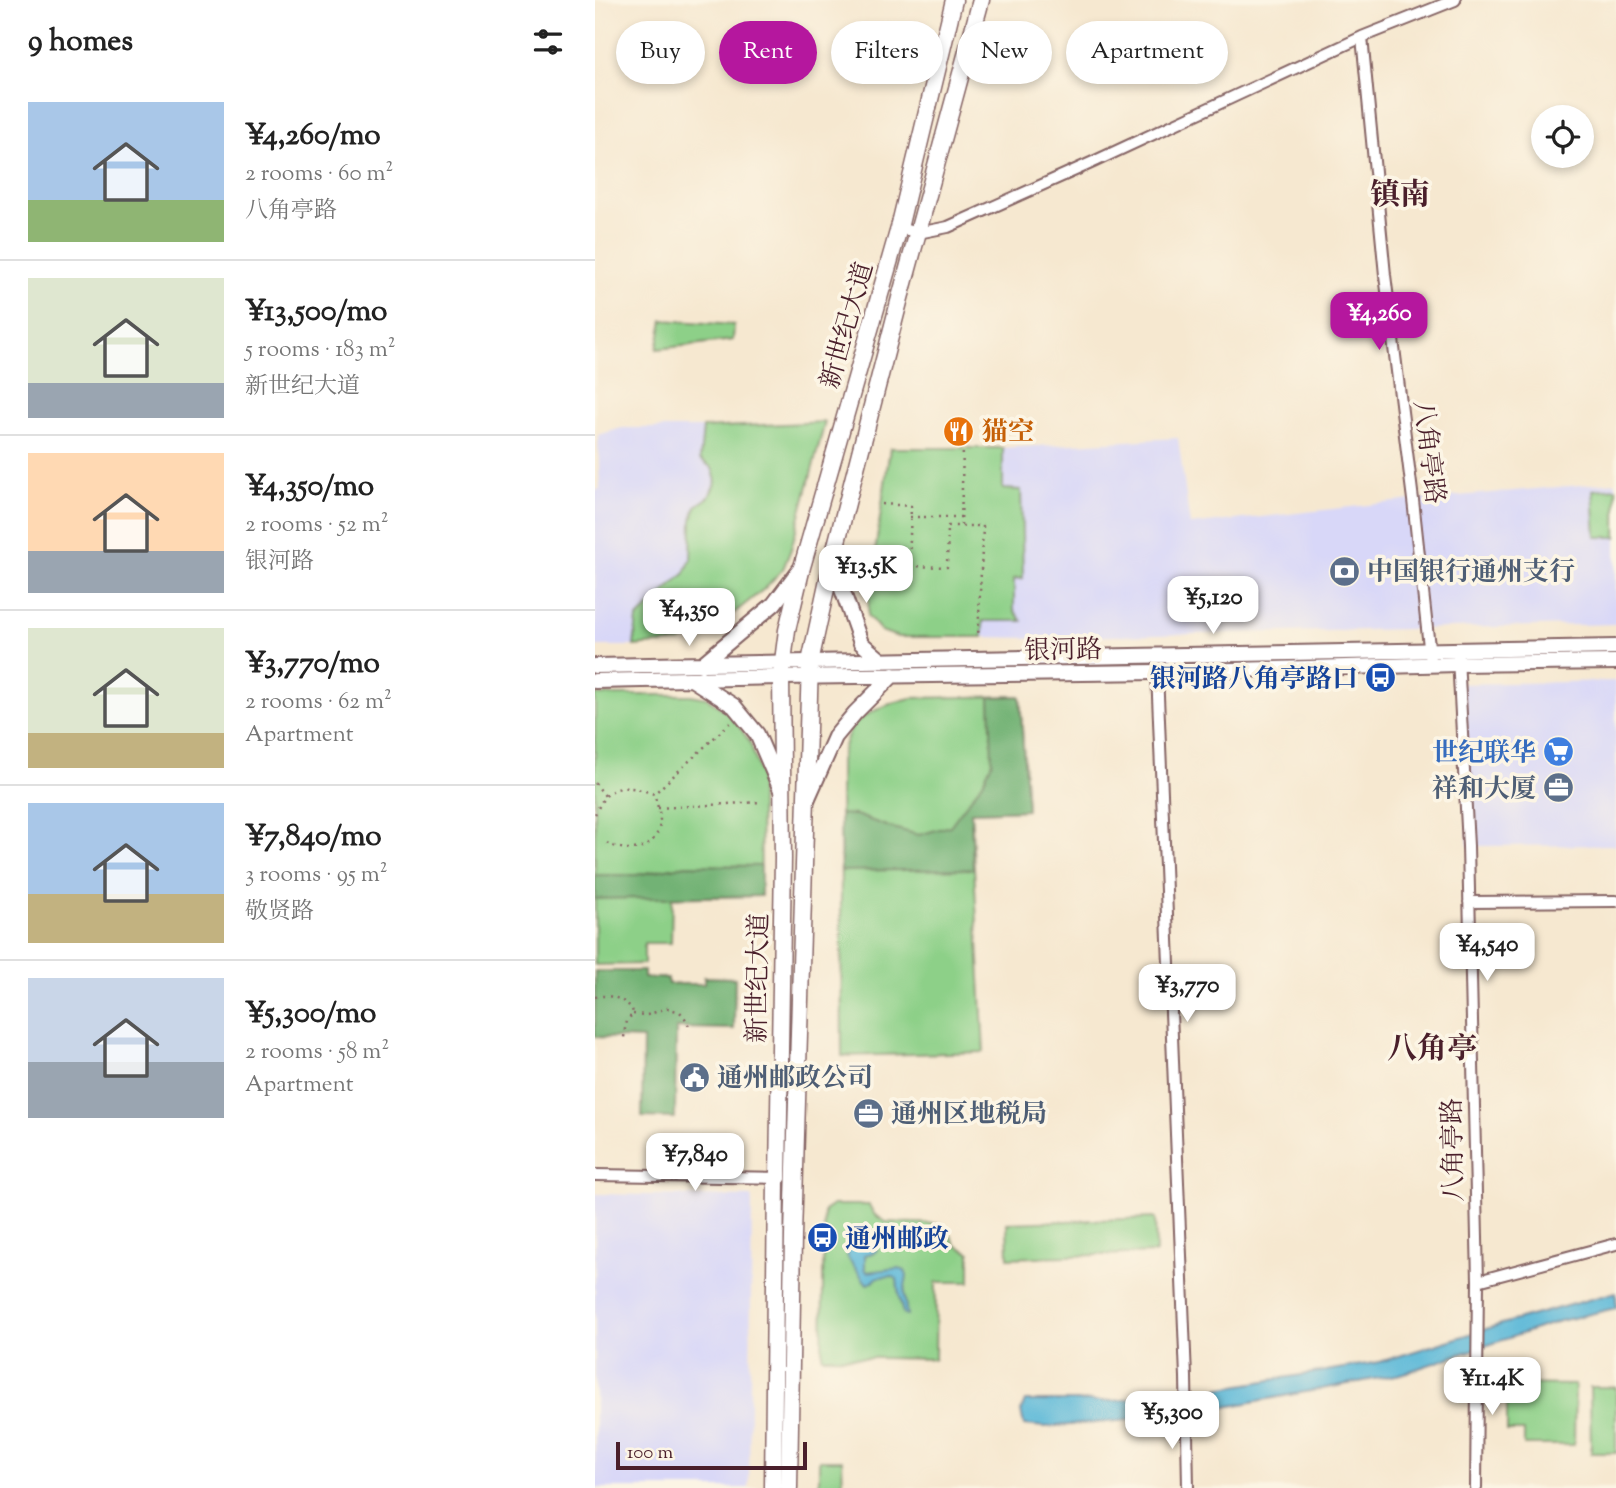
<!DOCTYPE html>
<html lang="en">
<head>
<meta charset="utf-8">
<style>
  :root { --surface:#fff; --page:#f2f2f2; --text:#222; --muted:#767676; --line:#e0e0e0; --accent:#b5179e }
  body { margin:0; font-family:"Sorts Mill Goudy","Noto Serif SC",serif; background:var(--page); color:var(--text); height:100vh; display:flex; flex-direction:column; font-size:26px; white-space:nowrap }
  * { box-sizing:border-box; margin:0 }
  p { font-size:23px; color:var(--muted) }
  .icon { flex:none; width:38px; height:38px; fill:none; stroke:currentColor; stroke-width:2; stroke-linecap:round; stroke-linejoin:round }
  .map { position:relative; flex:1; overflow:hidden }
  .drawer { display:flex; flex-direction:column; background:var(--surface); width:595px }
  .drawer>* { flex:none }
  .top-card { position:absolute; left:21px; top:21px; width:665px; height:63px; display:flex; gap:14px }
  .tools { position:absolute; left:936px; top:105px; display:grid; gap:14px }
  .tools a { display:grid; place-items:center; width:63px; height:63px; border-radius:50%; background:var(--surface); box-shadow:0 4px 10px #0003; font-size:35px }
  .scale { position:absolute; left:21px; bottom:18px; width:191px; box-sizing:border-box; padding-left:7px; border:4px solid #4a1f2b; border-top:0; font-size:19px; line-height:24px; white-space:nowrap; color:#4a1f2b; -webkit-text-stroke:5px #fcf5e5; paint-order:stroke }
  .price { position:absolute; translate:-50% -60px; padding:0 16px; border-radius:14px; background:#fff; color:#222; font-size:23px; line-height:46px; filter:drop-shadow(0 2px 4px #0008) }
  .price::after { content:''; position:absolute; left:50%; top:42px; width:21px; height:16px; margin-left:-10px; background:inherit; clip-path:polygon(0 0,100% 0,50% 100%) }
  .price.current { background:var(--accent); color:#fff }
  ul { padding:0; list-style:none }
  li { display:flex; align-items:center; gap:21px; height:175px; padding:0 28px }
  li+li { border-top:2px solid var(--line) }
  li span { display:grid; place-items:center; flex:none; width:196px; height:140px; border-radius:0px; color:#555 }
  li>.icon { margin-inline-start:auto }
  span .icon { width:84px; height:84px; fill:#fffc; stroke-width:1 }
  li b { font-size:30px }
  h2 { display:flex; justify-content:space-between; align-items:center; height:84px; padding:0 28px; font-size:30px }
  .chip { padding:0 24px; border-radius:32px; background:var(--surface); box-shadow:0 4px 10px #0003; font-size:24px; line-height:63px }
  .chip.current { background:var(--accent); color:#fff }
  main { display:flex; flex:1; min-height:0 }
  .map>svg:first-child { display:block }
  .built { fill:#d8d7f8 }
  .green { fill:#8dd088; stroke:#6c785a; stroke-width:2 }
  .forest { fill:#72b274; stroke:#5e6850; stroke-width:2 }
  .water { fill:#5ab8d8; stroke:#526c82; stroke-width:2 }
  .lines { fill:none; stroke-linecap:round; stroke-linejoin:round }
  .minor-casing { stroke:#866565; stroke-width:14 }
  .secondary-casing { stroke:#866565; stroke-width:18 }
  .primary-casing { stroke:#866565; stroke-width:19 }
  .path { stroke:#866565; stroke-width:2.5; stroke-dasharray:2 5; stroke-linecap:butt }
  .minor { stroke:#fff; stroke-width:10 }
  .secondary { stroke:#fff; stroke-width:14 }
  .primary { stroke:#fff; stroke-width:16 }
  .labels { text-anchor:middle; stroke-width:7; stroke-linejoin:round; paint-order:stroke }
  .street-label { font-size:26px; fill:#4a1f2b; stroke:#fcf5e5 }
  .food-label { font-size:26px; font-weight:bold; fill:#c56008; stroke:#fcf5e5; text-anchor:start }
  .service-label { font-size:26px; font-weight:bold; fill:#4e5e75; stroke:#fcf5e5; text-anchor:start }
  .transit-label { font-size:26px; font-weight:bold; fill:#164399; stroke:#fcf5e5; text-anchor:end }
  .shop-label { font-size:26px; font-weight:bold; fill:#366cbe; stroke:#fcf5e5; text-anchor:end }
  .quarter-label { font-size:30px; font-weight:bold; fill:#4a1f2b; stroke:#fcf5e5 }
</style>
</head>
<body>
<main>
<section class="drawer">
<h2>9 homes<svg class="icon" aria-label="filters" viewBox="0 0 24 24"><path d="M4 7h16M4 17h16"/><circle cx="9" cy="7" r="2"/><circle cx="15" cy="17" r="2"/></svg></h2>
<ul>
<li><span style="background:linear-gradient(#a9c7e8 70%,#8fb573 0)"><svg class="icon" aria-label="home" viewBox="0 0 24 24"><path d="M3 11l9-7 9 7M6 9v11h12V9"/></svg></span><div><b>¥4,260/mo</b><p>2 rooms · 60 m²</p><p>八角亭路</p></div></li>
<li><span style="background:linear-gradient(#dfe7d0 75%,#9aa5b1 0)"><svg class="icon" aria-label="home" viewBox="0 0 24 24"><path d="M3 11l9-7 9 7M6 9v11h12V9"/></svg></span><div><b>¥13,500/mo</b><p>5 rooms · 183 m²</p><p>新世纪大道</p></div></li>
<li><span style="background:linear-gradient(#ffd9b3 70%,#9aa5b1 0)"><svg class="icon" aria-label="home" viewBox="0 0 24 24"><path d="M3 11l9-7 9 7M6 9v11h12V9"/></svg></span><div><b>¥4,350/mo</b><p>2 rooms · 52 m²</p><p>银河路</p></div></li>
<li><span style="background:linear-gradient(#dfe7d0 75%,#c2b280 0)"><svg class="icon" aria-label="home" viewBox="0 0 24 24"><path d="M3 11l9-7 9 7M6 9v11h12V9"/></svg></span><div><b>¥3,770/mo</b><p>2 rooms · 62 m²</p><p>Apartment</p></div></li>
<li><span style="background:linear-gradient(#a9c7e8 65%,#c2b280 0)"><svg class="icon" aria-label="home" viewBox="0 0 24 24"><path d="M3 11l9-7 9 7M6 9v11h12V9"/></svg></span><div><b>¥7,840/mo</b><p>3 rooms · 95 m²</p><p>敬贤路</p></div></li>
<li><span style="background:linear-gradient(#c9d6e8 60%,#9aa5b1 0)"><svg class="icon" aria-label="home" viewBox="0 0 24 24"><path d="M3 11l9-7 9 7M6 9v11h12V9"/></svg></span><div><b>¥5,300/mo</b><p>2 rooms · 58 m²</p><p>Apartment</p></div></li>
</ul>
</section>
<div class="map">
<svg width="1021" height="1488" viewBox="0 0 1021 1488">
  <rect width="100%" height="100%" fill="#fcf5e5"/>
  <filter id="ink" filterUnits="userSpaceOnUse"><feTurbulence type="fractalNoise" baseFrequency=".0143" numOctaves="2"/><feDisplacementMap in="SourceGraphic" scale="14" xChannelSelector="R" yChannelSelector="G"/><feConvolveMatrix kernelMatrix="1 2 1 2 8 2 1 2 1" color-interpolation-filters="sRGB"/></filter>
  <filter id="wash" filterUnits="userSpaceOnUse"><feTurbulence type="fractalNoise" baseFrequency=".00686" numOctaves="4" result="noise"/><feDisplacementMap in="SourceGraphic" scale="28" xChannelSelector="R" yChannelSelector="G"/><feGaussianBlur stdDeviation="1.57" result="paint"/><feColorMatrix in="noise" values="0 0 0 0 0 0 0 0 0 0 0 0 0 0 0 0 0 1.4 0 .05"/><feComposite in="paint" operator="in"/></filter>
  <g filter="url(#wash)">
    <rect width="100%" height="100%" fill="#f6e8d0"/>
    <path class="built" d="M27 428H108L105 459 117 468 121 481 114 497 97 520 96 559 90 573 71 590 42 619 39 646H0V490L5 489 3 435Z
      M583 438 595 525 818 500 1021 482V624L436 638 388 637V621L426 620 419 610V578H428L425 490 408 489V448Z
      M1021 681V845L873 846 865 684Z
      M0 1194 157 1197 154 1488H0Z"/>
    <path class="green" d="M68 320 139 325 138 340 62 349Z
      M230 422 196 549 188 569 169 589 139 613 86 642 39 646 42 619 71 590 90 573 96 559 97 520 101 506 114 497 121 481 117 468 105 459 108 428Z
      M295 448H408V489L426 490 428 578 419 579V610L427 621H388V637H303L286 631 273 616 274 595Z
      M1021 488V537H1001L998 490Z
      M0 695H96L112 698 133 713 143 725 155 742 165 774 166 896 77 897 76 943H49V964L0 965Z
      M425 696 432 810 376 812 389 1052 247 1056 245 761C248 750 251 737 256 728 267 713 298 702 316 698Z
      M238 1205H274L279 1214 291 1222 347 1224 353 1230 361 1245 375 1253V1282H341L340 1359 227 1357 229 1211Z
      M560 1218 561 1253 413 1258 412 1223Z
      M912 1384 980 1385 979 1445H929V1431H912Z
      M995 1387H1021V1453H996Z
      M224 1460H247L248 1488H224Z"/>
    <path class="forest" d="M425 696 432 810 376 812 378 869 246 871 245 814 261 815 294 827 324 835 355 826 388 782 397 762 395 697Z
      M91 865 166 866V896L0 899V875H41Z
      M0 971H49V978H73V984H109V977L140 978 139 1029 81 1028 80 1118 47 1117 48 1039 0 1037Z"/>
    <path class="water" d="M263 1247H279L282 1249 281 1252 270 1255V1268L272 1272 304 1268 310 1271 312 1276 309 1293 312 1315 308 1314 304 1297 302 1279 297 1276 283 1277 278 1282 272 1284 252 1257 254 1248Z
      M1021 1292V1308L965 1321 806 1374 582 1416 450 1427 429 1425 426 1411 430 1401H519L615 1390 785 1362 907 1324Z"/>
  </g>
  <g filter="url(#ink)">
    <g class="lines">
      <defs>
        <path id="minor" d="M767 37 790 275 818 500 835 656
          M304 228 323 233 353 227 496 163 767 37 860 0
          M863 658 873 846 883 1281 881 1488
          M562 672 591 1377 593 1488
          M874 902 1021 901
          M0 1175 186 1178
          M883 1281 1021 1244"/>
        <path id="secondary" d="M237 561 266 643 287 661
          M106 665 179 604 206 568
          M0 666 1021 647
          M98 680 139 706 162 734 186 790
          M0 681 186 677 562 672 863 664 1021 662
          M212 800 240 737 260 713 298 675"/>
        <path id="primary" d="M178 1488 181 1178 183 1177 188 858 186 677 192 630 207 567 304 228 359 0
          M194 1488 198 1236 215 662 237 561 305 298 386 0"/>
      </defs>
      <use href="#minor" class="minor-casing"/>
      <use href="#secondary" class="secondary-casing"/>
      <use href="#primary" class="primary-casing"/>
      <path class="path" d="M287 504 316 506 314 566 352 567 353 526H388L383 637
        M315 517H366
        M366 525 368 448
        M0 783 10 796
        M63 808 166 802
        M0 814C3 809 5 803 9 798 21 782 43 788 59 794L136 722
        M12 843C30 853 58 852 64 828 67 817 62 804 59 794
        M0 997C16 994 25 998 37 1008L38 1014C30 1021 30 1028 29 1038
        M38 1014 52 1015 72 1008 85 1012 90 1018 95 1028"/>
      <use href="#minor" class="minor"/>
      <use href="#secondary" class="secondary"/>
      <use href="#primary" class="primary"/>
    </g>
  </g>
  <defs>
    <symbol id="restaurant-disc" viewBox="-11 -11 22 22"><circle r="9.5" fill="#e8710a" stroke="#fcf5e5"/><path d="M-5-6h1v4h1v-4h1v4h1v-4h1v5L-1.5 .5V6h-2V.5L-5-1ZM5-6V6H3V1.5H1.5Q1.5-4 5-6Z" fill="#fff"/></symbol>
    <symbol id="bank-disc" viewBox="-11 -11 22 22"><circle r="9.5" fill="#5c6f8a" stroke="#fcf5e5"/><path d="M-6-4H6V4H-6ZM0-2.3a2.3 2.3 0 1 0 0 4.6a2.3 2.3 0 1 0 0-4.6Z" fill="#fff"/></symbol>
    <symbol id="bus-disc" viewBox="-11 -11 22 22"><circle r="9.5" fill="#1a4fb4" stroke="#fcf5e5"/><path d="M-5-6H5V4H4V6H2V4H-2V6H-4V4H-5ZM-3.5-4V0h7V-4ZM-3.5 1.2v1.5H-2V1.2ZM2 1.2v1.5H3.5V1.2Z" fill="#fff"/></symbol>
    <symbol id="supermarket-disc" viewBox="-11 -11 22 22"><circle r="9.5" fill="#3f7fe0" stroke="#fcf5e5"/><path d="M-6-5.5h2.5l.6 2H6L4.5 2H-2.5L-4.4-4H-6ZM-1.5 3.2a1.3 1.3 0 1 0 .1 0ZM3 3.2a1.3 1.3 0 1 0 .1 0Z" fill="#fff"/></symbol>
    <symbol id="office-disc" viewBox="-11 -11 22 22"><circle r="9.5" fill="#5c6f8a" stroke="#fcf5e5"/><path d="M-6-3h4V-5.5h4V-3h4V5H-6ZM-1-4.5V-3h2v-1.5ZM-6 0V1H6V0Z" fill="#fff"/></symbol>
    <symbol id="civic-disc" viewBox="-11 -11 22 22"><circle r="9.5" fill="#5c6f8a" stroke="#fcf5e5"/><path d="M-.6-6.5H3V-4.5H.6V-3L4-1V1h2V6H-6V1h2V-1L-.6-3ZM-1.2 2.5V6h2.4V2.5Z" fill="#fff"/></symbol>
  </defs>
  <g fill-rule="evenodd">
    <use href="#restaurant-disc" x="346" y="414" width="35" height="35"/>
    <use href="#bank-disc" x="732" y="554" width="35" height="35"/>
    <use href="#bus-disc" x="768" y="660" width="35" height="35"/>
    <use href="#supermarket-disc" x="946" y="734" width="35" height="35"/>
    <use href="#office-disc" x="946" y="770" width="35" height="35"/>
    <use href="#civic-disc" x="82" y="1060" width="35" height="35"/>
    <use href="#office-disc" x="256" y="1096" width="35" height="35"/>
    <use href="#bus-disc" x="210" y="1220" width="35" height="35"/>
  </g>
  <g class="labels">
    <g class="street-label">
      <text transform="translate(251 325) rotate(-74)" y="9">新世纪大道</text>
      <text transform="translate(835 452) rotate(83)" y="9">八角亭路</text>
      <text transform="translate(468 649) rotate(-1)" y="9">银河路</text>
      <text transform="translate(162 978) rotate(-89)" y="9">新世纪大道</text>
      <text transform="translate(857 1150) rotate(-91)" y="9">八角亭路</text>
    </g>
    <g class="food-label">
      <text x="387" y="440">猫空</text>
    </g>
    <g class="service-label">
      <text x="772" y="580">中国银行通州支行</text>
      <text x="941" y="797" text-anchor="end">祥和大厦</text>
      <text x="122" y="1086">通州邮政公司</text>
      <text x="296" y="1122">通州区地税局</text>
    </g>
    <g class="transit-label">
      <text x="763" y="687">银河路八角亭路口</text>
      <text x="250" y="1247" text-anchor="start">通州邮政</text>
    </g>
    <g class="shop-label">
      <text x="941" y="761">世纪联华</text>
    </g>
    <g class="quarter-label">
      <text x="805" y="204">镇南</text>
      <text x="837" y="1058">八角亭</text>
    </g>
  </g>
</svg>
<div class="tools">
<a><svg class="icon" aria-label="locate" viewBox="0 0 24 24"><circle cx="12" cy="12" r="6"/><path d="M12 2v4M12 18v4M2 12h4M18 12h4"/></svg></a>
</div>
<div class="scale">100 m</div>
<b class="price current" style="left:784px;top:352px">¥4,260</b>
<b class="price" style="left:271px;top:605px">¥13.5K</b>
<b class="price" style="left:618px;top:636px">¥5,120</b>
<b class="price" style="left:94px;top:648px">¥4,350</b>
<b class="price" style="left:892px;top:983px">¥4,540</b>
<b class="price" style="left:592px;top:1024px">¥3,770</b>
<b class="price" style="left:100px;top:1193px">¥7,840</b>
<b class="price" style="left:897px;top:1417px">¥11.4K</b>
<b class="price" style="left:577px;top:1451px">¥5,300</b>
<div class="top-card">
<a class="chip">Buy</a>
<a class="chip current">Rent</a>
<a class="chip">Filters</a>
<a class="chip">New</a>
<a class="chip">Apartment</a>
</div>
</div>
</main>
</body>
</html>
